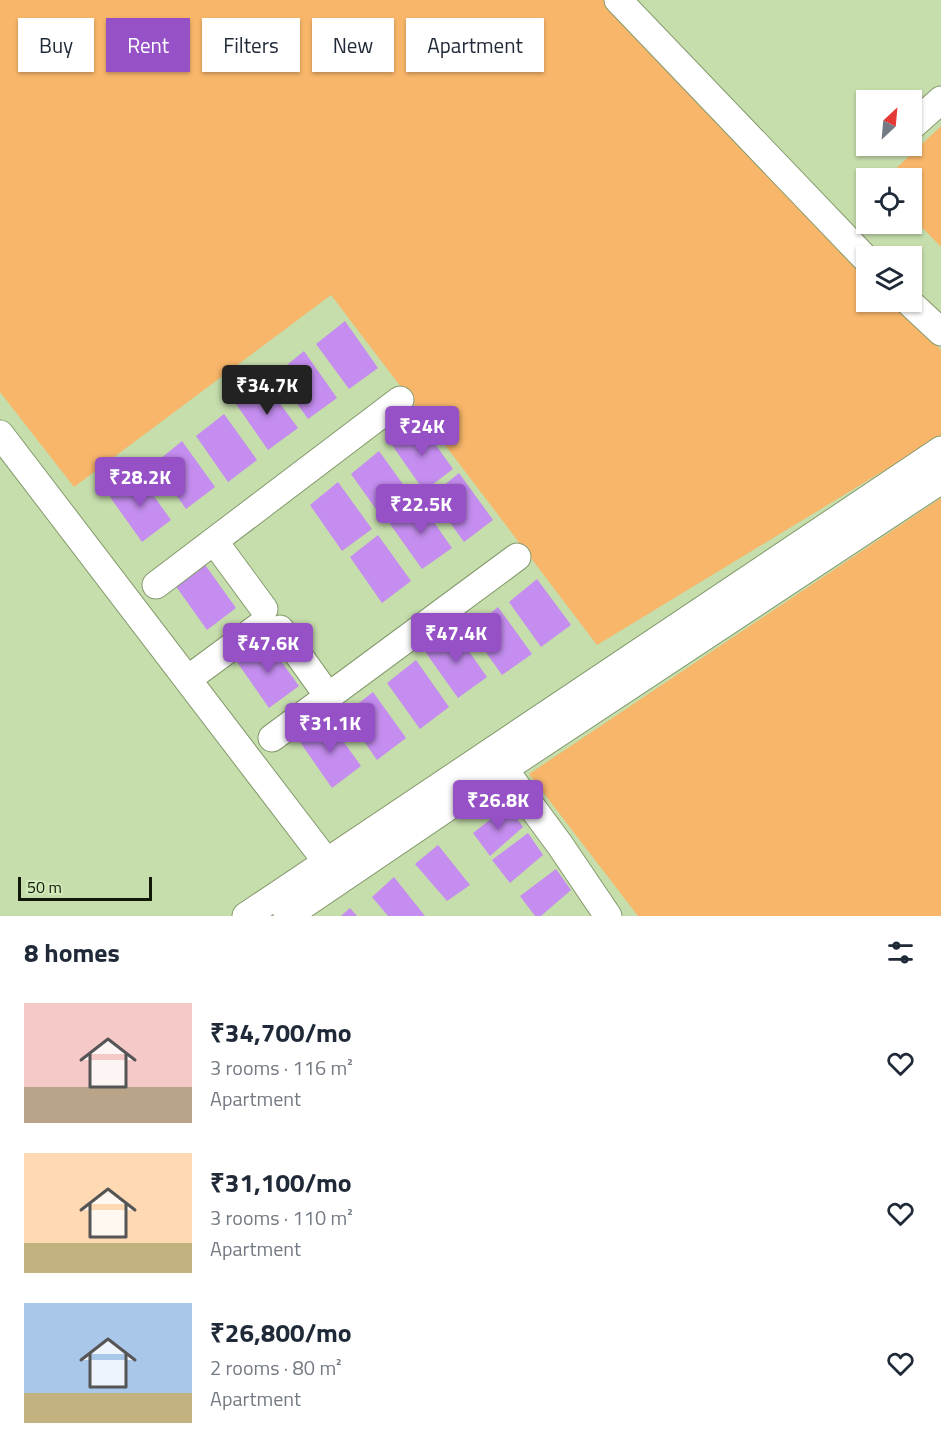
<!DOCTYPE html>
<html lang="en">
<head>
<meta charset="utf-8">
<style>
  :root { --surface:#fff; --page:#f6f6f7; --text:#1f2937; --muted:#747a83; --accent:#9551c5 }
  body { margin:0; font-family:"Titillium Web",sans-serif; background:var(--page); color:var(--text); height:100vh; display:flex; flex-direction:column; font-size:22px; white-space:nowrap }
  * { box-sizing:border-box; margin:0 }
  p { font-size:20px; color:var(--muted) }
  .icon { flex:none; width:33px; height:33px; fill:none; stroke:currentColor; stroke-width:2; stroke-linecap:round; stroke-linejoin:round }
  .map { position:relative; height:916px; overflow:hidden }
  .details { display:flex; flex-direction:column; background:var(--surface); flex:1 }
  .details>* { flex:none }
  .guide { position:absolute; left:18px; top:18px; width:600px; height:54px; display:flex; gap:12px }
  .needle { width:39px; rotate:26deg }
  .fabs { position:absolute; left:856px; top:90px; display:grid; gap:12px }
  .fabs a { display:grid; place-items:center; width:66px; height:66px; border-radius:0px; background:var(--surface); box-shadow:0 2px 4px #0004; font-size:30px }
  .scale { position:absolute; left:18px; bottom:15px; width:134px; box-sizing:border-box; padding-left:6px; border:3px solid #111908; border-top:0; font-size:16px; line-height:21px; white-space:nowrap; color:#111908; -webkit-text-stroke:4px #d2eab9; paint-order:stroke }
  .price { position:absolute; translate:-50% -51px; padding:0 14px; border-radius:6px; background:var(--accent); color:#fff; font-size:20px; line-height:39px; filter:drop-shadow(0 2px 3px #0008) }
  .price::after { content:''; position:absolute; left:50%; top:36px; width:18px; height:14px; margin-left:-9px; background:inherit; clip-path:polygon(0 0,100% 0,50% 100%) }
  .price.current { background:#222; color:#fff }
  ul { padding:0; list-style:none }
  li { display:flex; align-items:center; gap:18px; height:150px; padding:0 24px }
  li span { display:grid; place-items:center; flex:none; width:168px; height:120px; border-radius:0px; color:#555 }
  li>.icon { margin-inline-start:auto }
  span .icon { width:72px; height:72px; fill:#fffc; stroke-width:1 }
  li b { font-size:26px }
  h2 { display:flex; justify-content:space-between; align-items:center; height:72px; padding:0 24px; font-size:26px }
  .tag { padding:0 21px; border-radius:0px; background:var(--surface); box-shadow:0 2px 4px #0004; font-size:21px; line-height:54px }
  .tag.current { background:var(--accent); color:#fff }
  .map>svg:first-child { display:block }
  .green { fill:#f8b66a }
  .building { fill:#c48def }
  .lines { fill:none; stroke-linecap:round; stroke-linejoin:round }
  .minor-casing { stroke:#849a6c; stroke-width:29 }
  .minor { stroke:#fff; stroke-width:27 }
</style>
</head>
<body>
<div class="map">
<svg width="941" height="916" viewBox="0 0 941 916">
  <rect width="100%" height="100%" fill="#c6ddac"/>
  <path class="green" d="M0 0H619L867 269V302H897L941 350V436L597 645 331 295 74 487 0 392Z
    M941 126V247L912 217V178H886Z
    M941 498V916H638L529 774Z"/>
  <path class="building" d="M345 321 378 368 349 389 316 344Z
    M304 351 337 398 308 419 276 374Z
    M264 382 298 428 268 450 236 404Z
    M224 414 257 460 228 482 196 436Z
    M420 423 453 469 424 491 392 445Z
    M182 441 215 487 186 509 154 464Z
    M379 451 412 497 383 519 351 474Z
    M459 473 493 520 464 542 431 496Z
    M138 474 171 520 142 542 110 497Z
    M338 482 372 529 342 551 310 505Z
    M419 501 452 548 422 569 390 524Z
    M378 535 411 581 382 603 350 557Z
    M203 562 236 608 207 630 175 585Z
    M537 579 571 625 541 647 509 602Z
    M498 607 532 654 502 675 470 630Z
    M454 630 487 677 458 698 426 653Z
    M265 639 299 686 269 708 237 662Z
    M416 660 449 707 420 729 387 683Z
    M373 692 406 738 377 760 345 714Z
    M328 720 361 766 332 788 300 742Z
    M508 806 523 827 490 856 473 833Z
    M528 833 543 855 510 883 492 860Z
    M438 845 470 885 447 901 415 864Z
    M556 869 571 890 541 916H535L520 896Z
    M394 877 425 916H388L372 897Z
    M350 908 357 916H341Z"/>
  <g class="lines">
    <defs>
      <path id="minor" d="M618 0 867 260
        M912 126 941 100
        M909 302 941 332
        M0 434 336 874
        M214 541 264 609
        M156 585 400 400
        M280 629 328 696
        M188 679 261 625
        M272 738 517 557
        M495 754 504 769 560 845 608 916
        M246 916 941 450
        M287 916 504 769 941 480"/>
    </defs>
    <use href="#minor" class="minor-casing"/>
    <use href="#minor" class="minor"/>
  </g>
</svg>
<div class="fabs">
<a><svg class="needle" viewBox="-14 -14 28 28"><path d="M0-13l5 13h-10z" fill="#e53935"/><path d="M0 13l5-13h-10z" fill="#747a83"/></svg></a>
<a><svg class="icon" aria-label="locate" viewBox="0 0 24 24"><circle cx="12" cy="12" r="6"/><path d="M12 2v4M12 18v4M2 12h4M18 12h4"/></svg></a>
<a><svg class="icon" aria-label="layers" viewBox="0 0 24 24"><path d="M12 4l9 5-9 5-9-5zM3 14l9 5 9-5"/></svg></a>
</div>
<div class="scale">50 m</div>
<b class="price current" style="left:267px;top:416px">₹34.7K</b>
<b class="price" style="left:422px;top:457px">₹24K</b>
<b class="price" style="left:140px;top:508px">₹28.2K</b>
<b class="price" style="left:421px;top:535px">₹22.5K</b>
<b class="price" style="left:456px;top:664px">₹47.4K</b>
<b class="price" style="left:268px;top:674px">₹47.6K</b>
<b class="price" style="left:330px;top:754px">₹31.1K</b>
<b class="price" style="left:498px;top:831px">₹26.8K</b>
<div class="guide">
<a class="tag">Buy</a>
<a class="tag current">Rent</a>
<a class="tag">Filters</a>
<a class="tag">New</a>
<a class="tag">Apartment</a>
</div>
</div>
<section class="details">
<h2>8 homes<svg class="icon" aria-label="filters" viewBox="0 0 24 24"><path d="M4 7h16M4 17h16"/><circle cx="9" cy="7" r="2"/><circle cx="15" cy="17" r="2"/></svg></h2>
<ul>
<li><span style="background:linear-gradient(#f6c9c9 70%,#b9a48a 0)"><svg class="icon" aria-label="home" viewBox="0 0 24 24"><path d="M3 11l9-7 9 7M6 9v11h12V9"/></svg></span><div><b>₹34,700/mo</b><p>3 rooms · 116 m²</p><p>Apartment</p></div><svg class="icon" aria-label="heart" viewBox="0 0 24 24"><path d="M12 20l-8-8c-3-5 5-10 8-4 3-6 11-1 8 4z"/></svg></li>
<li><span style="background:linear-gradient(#ffd9b3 75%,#c2b280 0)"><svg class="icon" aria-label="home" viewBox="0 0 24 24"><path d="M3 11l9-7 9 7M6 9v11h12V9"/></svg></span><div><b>₹31,100/mo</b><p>3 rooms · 110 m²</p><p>Apartment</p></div><svg class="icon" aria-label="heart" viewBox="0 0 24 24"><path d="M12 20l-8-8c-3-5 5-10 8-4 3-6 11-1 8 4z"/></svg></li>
<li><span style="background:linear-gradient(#a9c7e8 75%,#c2b280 0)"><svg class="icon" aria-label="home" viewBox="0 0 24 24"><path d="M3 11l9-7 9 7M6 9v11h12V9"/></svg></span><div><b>₹26,800/mo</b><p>2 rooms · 80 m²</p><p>Apartment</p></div><svg class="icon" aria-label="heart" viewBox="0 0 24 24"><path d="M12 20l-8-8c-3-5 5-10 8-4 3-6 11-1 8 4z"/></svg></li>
</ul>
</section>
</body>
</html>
